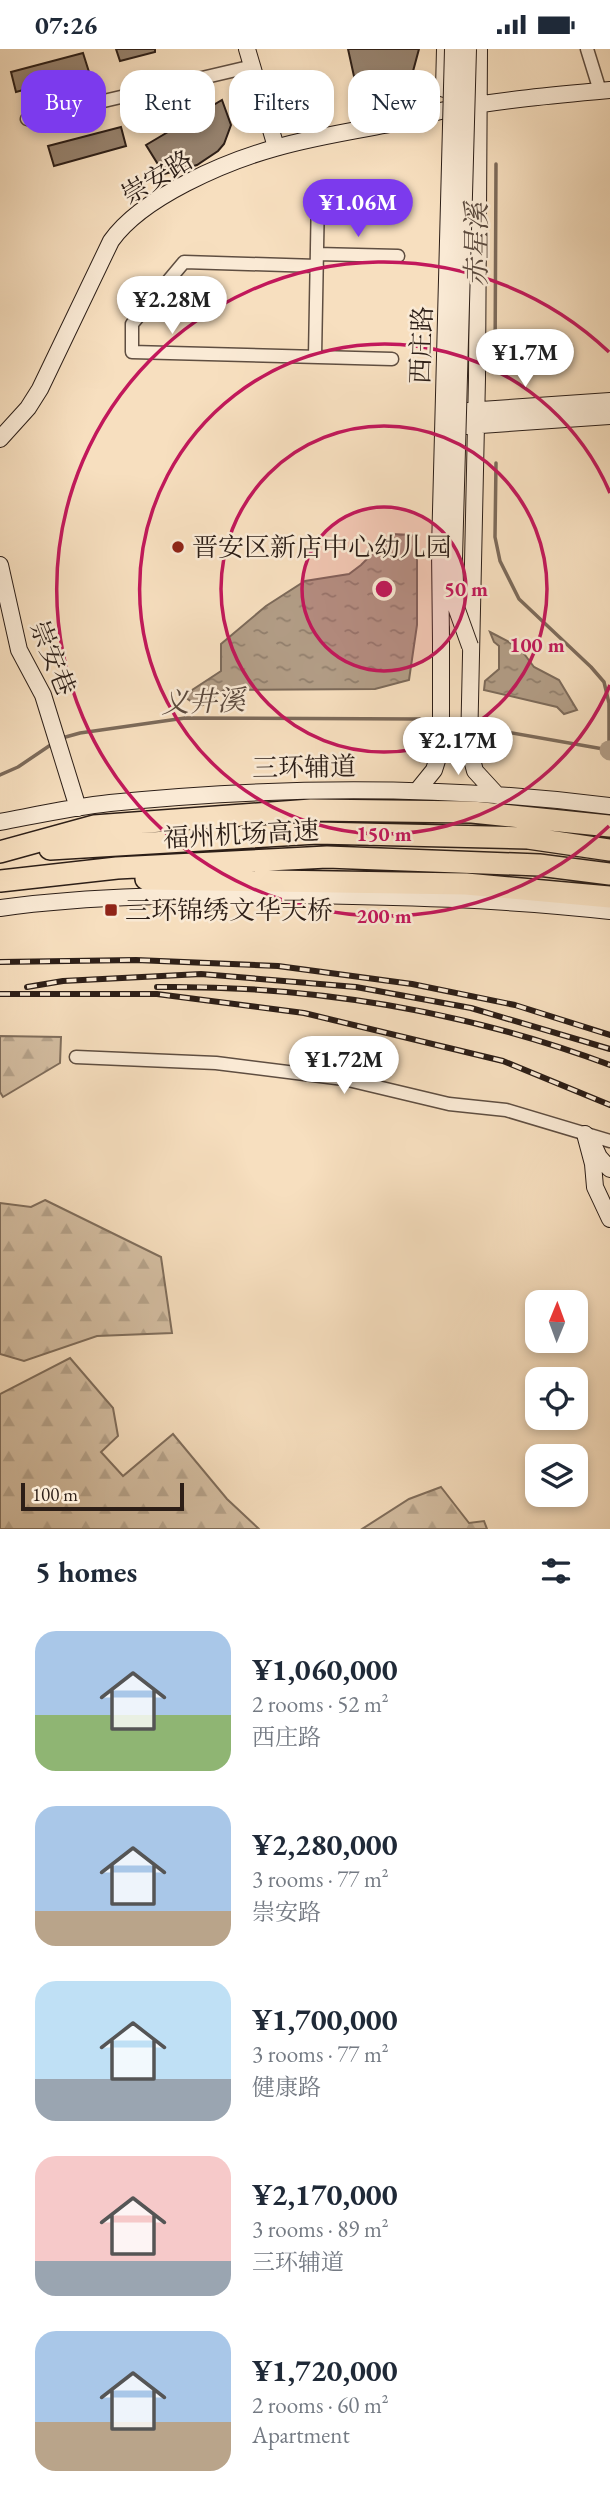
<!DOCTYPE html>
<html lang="en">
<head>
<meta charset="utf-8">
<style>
  :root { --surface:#fff; --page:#f6f6f7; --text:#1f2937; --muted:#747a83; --accent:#7c3aed }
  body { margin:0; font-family:"EB Garamond","Noto Serif SC",serif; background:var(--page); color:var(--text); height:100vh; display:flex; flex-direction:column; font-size:26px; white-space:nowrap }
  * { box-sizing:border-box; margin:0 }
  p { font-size:23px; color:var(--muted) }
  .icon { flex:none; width:38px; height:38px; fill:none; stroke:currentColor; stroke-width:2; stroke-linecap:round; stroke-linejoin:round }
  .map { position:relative; height:1480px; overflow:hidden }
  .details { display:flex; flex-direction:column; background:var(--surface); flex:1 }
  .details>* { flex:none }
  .hud { position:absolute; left:21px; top:21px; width:569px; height:63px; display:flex; gap:14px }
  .needle { width:46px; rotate:1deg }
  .buttons { position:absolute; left:525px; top:1241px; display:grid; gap:14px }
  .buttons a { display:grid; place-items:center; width:63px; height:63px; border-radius:14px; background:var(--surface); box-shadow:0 4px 10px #0003; font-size:35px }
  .scale { position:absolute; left:21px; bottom:18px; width:163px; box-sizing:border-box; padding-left:7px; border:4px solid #2c1e17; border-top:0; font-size:19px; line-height:24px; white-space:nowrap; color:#2c1e17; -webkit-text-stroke:5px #faead5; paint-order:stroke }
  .price { position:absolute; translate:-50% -60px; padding:0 16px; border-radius:24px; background:#fff; color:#222; font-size:23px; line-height:46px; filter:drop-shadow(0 2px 4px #0008) }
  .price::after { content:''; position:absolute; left:50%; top:42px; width:21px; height:16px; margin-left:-10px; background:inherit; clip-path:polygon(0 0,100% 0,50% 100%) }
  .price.selected { background:var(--accent); color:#fff }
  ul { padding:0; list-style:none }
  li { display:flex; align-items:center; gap:21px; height:175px; padding:0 35px }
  li span { display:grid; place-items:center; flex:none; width:196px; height:140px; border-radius:21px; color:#555 }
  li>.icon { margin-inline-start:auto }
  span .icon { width:84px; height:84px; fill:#fffc; stroke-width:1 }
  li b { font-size:30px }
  h2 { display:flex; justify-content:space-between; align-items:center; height:84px; padding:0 35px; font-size:30px }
  .pill { padding:0 24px; border-radius:21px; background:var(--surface); box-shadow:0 4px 10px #0003; font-size:24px; line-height:63px }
  .pill.selected { background:var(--accent); color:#fff }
  .status { display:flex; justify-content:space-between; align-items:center; height:49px; padding:0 35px; background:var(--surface); direction:ltr }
  .status svg { height:19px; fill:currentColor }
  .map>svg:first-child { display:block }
  .forest { fill:url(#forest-firs); stroke:#806e5c; stroke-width:2 }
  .water { fill:url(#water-ripples); stroke:#7c6a5a; stroke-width:2 }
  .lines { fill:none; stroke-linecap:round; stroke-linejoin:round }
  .stream { stroke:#7c6a5a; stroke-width:3.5 }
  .river { stroke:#b29d86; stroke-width:19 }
  .building { fill:#96826e; stroke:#2c1e17; stroke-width:2 }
  .street-casing { stroke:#5f4e41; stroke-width:15 }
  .secondary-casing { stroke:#2c1e17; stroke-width:18 }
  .highway-casing { stroke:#2c1e17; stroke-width:24 }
  .street { stroke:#faead5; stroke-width:12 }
  .secondary { stroke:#faead5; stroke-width:16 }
  .highway { stroke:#f7dfbf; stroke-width:21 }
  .rail-casing { stroke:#2c1e17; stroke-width:6 }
  .rail { stroke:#faead5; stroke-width:3.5; stroke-dasharray:10; stroke-linecap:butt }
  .secondary-bridge-casing { stroke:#2c1e17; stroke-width:18; stroke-linecap:butt }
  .secondary-bridge { stroke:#faead5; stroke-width:16 }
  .ring { fill:none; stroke:#c2185b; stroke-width:3.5 }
  .poi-dot { fill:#8f2418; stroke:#faead5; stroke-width:2.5 }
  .labels { text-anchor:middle; stroke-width:5; stroke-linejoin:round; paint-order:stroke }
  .street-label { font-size:26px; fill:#2c1e17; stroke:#faead5 }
  .poi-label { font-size:26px; fill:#2c1e17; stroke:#faead5; text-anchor:start }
  .water-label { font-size:28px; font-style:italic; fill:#5b4a3e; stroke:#faead5 }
  .centre { fill:#c2185b; stroke:#faead5; stroke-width:3.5 }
  .ring-label { font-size:21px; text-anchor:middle; font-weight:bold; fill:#c2185b; stroke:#faead5; stroke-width:5; stroke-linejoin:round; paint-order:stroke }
</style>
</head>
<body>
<div class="status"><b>07:26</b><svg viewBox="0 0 49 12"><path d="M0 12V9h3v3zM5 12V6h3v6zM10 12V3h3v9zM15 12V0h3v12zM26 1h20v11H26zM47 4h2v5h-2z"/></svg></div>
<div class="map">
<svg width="610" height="1480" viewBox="0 0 610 1480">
  <defs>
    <pattern id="forest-firs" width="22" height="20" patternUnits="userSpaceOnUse" patternTransform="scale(1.75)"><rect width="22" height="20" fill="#d4bea2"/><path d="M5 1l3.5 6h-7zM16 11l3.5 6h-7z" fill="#b6a38b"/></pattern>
    <pattern id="water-ripples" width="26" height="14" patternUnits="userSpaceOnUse" patternTransform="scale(1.75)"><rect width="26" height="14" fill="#b29d86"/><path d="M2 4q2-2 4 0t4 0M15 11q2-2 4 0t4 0" fill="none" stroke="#917f6d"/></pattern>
  </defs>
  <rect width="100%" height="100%" fill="#f7dfbf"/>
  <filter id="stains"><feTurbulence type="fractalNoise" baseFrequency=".00286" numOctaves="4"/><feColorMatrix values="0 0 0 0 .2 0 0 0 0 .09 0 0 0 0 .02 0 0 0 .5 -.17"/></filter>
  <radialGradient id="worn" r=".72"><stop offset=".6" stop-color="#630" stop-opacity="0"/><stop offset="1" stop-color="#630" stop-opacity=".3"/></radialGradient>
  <path class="forest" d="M0 987 61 988 60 1014 3 1048 0 1043Z
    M45 1151 161 1208 172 1284 97 1287 24 1312 0 1305V1154L31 1158Z
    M70 1309 113 1359 118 1387 101 1403 123 1427 173 1385 227 1450 259 1480H0V1345Z
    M441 1438 469 1474 484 1472 487 1480H362L409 1450Z"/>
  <path class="water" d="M392 485 412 486 417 489V576L409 631 375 640 224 641 200 658 183 647 221 622V595L266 557 305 532 349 525 361 516Z
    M490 583 519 598 534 618 559 631 577 661 564 665 557 658 484 641 485 632 499 620V597L494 593Z"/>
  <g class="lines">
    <path class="stream" d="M495 320 496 115
      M489 680 609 701V654L604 633 591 618 519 550 500 512 495 488 496 414
      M62 689 80 684 185 669 420 670
      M0 726 18 718 52 695"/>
    <path class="river" d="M609 701 610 702"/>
  </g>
  <path class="building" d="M116 0H155V3L120 12Z
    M348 0H419L412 26 400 42 359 50Z
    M83 4 89 23 16 43 11 23Z
    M222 51 231 76 224 95 218 102 197 116 164 125 146 96Z
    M121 78 126 97 54 117 48 97Z"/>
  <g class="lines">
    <defs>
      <path id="street" d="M587 0 600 42
        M27 70 253 17
        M317 205 398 207
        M317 217 184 213 132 275V303L392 310
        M315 308 318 145 395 146
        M76 1008 216 1014 344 1030 449 1055 506 1061 610 1092"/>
      <path id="secondary" d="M247 0 276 98
        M479 0 477 329 469 699 475 722 498 747
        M444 40 445 0
        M466 362 610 352
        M466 377 610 367
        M0 390 28 359 40 340 111 192C142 148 225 113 275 99 313 88 352 82 390 75 409 71 427 64 446 61 500 51 555 46 610 41
        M0 516 19 601 43 646 78 759
        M417 742 434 721 441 699V580
        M0 773C37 766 73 758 110 754 277 737 444 736 610 757
        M0 859C95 846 191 846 286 846 395 847 502 850 610 862
        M585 1085 593 1115 595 1138 610 1170
        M594 1097 599 1108 610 1120"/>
      <path id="highway" d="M50 800 317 784 528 789 610 801
        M0 803 94 777 311 761 472 763 610 777
        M146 830 466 835 610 848
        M0 832 117 819 327 808 539 816 610 825"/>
    </defs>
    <use href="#street" class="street-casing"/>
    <use href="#secondary" class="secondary-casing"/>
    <use href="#highway" class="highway-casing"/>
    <use href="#street" class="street"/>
    <use href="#secondary" class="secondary"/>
    <use href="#highway" class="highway"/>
    <defs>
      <path id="rail" d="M0 913 136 911 278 917 412 935 515 956 610 986
        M27 938 63 932 201 925 356 938 471 959 610 1000
        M157 938C310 936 466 962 610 1016
        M0 945H157L304 964 503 1012 610 1056"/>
    </defs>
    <use href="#rail" class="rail-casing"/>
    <use href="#rail" class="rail"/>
    <defs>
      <path id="secondary-bridge" d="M468 0 454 509 456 558 470 597
        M441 593 440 500 453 0"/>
    </defs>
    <use href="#secondary-bridge" class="secondary-bridge-casing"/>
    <use href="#secondary-bridge" class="secondary-bridge"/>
  </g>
  <circle cx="384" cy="540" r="82" fill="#c2185b" fill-opacity=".12"/>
  <g class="ring">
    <circle cx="384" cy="540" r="82"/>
    <circle cx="384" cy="540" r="163"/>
    <path d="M610 636A245 245 0 1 1 610 444"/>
    <path d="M609 777A327 327 0 1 1 609 303"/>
  </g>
  <g class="poi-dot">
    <circle cx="178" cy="498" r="7"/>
    <rect x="104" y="854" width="14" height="14" rx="3.5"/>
  </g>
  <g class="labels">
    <g class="street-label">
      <text transform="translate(157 128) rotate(-31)" y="9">崇安路</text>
      <text transform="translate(421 296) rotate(-88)" y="9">西庄路</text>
      <text transform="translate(53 609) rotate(68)" y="9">崇安巷</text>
      <text transform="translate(304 718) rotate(-1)" y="9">三环辅道</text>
      <text transform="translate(241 785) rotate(-3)" y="9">福州机场高速</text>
    </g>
    <g class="poi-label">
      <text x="192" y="507">晋安区新店中心幼儿园</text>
      <text x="125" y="870">三环锦绣文华天桥</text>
    </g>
    <g class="water-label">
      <text transform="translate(476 196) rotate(-90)" y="10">赤星溪</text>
      <text transform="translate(203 652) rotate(-2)" y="10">义井溪</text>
    </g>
  </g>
  <circle cx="384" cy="540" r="10" class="centre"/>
  <g class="ring-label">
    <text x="466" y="547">50 m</text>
    <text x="537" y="603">100 m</text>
    <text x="384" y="792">150 m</text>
    <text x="384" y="874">200 m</text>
  </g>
  <rect width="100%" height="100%" filter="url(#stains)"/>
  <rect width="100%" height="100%" fill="url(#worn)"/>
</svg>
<div class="buttons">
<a><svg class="needle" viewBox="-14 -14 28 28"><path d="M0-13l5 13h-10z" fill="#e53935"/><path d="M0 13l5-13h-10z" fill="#747a83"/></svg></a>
<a><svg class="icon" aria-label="locate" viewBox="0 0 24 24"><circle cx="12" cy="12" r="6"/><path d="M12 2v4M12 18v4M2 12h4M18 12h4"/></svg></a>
<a><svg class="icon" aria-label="layers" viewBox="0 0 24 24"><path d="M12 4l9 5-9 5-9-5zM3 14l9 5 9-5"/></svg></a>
</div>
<div class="scale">100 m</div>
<b class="price selected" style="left:358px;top:190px">¥1.06M</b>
<b class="price" style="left:172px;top:287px">¥2.28M</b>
<b class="price" style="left:525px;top:340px">¥1.7M</b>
<b class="price" style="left:458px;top:728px">¥2.17M</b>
<b class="price" style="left:344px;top:1047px">¥1.72M</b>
<div class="hud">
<a class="pill selected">Buy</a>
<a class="pill">Rent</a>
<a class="pill">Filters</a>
<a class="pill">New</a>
</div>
</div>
<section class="details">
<h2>5 homes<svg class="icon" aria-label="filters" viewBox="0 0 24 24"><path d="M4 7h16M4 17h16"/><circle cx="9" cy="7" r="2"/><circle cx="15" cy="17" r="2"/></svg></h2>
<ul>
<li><span style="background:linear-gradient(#a9c7e8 60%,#8fb573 0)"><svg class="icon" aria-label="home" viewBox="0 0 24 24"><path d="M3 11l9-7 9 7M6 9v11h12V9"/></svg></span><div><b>¥1,060,000</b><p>2 rooms · 52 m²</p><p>西庄路</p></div></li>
<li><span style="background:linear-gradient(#a9c7e8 75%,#b9a48a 0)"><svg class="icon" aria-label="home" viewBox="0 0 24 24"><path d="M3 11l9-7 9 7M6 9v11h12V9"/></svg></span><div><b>¥2,280,000</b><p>3 rooms · 77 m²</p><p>崇安路</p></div></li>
<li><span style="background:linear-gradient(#bfe0f5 70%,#9aa5b1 0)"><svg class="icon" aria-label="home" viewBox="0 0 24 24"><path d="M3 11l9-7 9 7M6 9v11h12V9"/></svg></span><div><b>¥1,700,000</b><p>3 rooms · 77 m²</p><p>健康路</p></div></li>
<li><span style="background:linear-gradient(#f6c9c9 75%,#9aa5b1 0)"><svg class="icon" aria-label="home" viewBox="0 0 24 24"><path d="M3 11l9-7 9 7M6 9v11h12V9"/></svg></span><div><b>¥2,170,000</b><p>3 rooms · 89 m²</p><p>三环辅道</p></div></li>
<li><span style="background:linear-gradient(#a9c7e8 65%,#b9a48a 0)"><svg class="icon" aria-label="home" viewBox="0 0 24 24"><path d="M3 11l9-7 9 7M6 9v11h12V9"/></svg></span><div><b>¥1,720,000</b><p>2 rooms · 60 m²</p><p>Apartment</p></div></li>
</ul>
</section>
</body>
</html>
